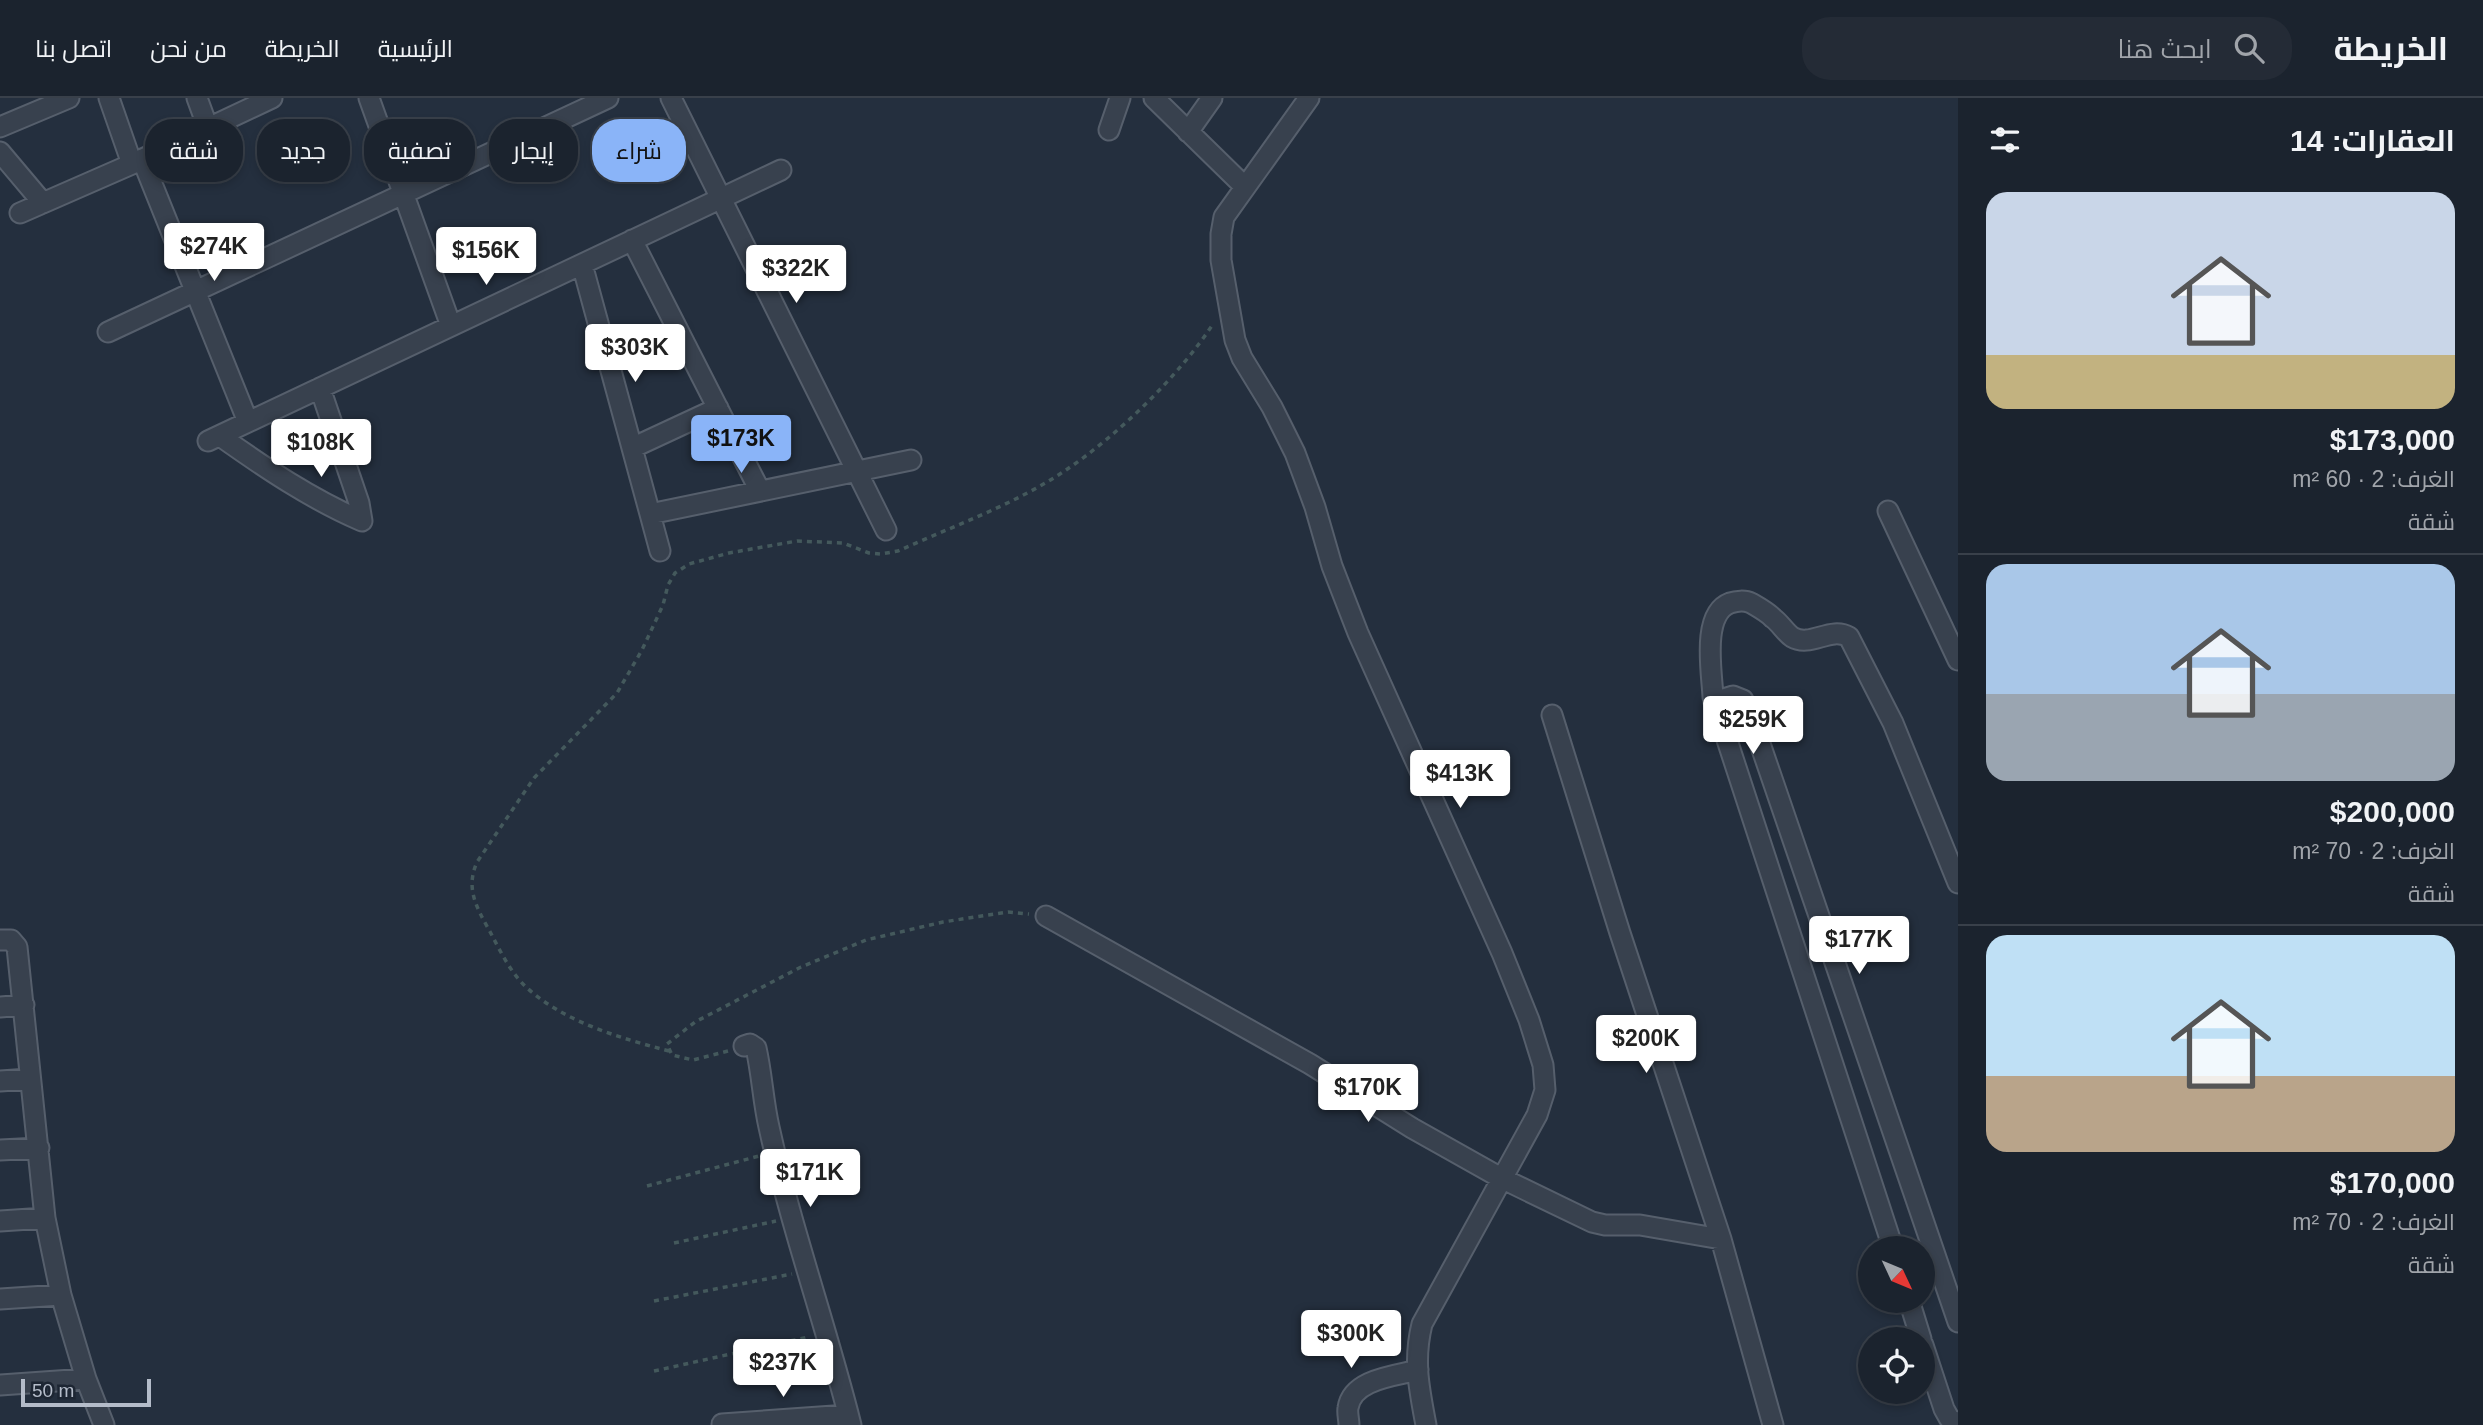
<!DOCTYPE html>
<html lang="ar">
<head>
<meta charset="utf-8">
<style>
  :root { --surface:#1b232e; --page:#242b36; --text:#f1f3f6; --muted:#a0a4aa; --line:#39404a; --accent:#8ab4f8 }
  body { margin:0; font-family:Helvetica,Cairo,sans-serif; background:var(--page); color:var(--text); direction:rtl; height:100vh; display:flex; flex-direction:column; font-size:26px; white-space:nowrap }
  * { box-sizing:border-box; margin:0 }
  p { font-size:23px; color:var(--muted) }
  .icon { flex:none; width:38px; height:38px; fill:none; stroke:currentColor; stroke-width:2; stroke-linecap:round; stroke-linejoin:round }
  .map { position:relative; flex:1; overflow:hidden; direction:ltr }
  .side { display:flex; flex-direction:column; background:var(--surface); width:525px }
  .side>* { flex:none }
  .banner { position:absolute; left:21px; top:21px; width:665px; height:63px; direction:rtl; display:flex; gap:14px }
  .needle { width:46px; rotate:134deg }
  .fabs { position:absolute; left:1858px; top:1138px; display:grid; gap:14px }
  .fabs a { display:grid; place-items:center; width:77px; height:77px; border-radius:50%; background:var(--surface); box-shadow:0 4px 10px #0003,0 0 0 2px var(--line); font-size:35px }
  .scale { position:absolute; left:21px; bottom:18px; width:130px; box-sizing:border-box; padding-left:7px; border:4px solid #b4bcc9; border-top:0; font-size:19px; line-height:24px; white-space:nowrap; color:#b4bcc9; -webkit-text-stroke:5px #1d2633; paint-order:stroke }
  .price { position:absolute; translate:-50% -60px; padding:0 16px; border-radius:7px; background:#fff; color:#222; font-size:23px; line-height:46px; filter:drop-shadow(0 2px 4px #0008) }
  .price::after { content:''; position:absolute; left:50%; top:42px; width:21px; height:16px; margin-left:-10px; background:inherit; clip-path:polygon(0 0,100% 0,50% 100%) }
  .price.selected { background:var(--accent); color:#111 }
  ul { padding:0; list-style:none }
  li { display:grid; align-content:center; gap:14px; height:371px; padding:0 28px }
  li+li { border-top:2px solid var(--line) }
  li span { display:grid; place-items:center; height:217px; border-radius:21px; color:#555 }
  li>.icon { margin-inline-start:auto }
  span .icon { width:126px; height:126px; fill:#fffc; stroke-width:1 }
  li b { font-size:30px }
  h2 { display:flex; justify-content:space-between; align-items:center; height:84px; padding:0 28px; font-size:30px }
  .chip { padding:0 24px; border-radius:28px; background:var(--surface); box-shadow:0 4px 10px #0003,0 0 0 2px var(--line); font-size:24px; line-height:63px }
  .chip.selected { background:var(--accent); color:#111 }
  header { display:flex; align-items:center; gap:42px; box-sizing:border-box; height:98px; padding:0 35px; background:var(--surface); border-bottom:2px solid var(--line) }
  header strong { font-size:33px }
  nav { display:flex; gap:38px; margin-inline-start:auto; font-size:24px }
  .search { width:490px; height:63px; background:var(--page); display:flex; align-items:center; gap:18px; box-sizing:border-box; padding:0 24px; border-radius:28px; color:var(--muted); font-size:26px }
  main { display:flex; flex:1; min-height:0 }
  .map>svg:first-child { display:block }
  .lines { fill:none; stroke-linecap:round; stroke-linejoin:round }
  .street-casing { stroke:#565f6c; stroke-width:23 }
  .path { stroke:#44595c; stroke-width:3.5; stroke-dasharray:5 5; stroke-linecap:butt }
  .street { stroke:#38414e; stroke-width:19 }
</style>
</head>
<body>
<header>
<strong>الخريطة</strong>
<div class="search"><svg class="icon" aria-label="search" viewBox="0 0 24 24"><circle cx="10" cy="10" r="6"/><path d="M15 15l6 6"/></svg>ابحث هنا</div>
<nav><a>الرئيسية</a><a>الخريطة</a><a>من نحن</a><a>اتصل بنا</a></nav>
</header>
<main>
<section class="side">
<h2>العقارات: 14<svg class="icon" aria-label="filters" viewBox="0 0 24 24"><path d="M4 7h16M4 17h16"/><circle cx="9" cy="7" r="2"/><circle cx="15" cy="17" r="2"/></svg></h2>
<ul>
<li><span style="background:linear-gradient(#c9d6e8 75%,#c2b280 0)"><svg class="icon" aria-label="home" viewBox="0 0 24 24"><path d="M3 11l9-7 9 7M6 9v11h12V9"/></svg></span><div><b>$173,000</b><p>الغرف: 2 · 60 m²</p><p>شقة</p></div></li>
<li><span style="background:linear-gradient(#a9c7e8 60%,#9aa5b1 0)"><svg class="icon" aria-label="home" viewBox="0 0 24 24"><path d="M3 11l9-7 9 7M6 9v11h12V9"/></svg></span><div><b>$200,000</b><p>الغرف: 2 · 70 m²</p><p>شقة</p></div></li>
<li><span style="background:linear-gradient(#bfe0f5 65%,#b9a48a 0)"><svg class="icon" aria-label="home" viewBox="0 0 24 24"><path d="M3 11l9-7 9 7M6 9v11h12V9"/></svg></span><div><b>$170,000</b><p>الغرف: 2 · 70 m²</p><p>شقة</p></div></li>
</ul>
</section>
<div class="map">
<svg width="1958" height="1327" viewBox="0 0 1958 1327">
  <rect width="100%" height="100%" fill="#242f3e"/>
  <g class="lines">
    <defs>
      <path id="street" d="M109 0 132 66 272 0
        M197 0 208 30
        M369 0 451 228
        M671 0 886 432
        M1154 0 1244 88
        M1309 0 1224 119 1221 136V162L1235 242 1242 260 1272 309 1295 355 1315 409 1332 468 1358 535 1502 855 1529 922 1543 967 1545 992 1537 1017 1422 1226C1413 1263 1419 1290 1426 1327
        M0 29 69 0
        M1109 32 1120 0
        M1188 34 1212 0
        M0 54 43 105
        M142 61 248 324
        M20 115 132 66
        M632 142 760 393
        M582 166 650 416
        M108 234 608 0
        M220 338C265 370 311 401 362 423L359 405 320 290
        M208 343 781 72
        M632 350 718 310
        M1888 413 1958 562
        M660 453 650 416 911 362
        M1714 604 1733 598 1743 602 1755 631 1958 1224
        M1552 617 1620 835 1721 1141 1773 1327
        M1046 818 1310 966 1412 1030 1501 1080 1592 1124 1605 1127H1640L1721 1141
        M0 842H11L17 849 45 1120 61 1197
        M0 909 24 907
        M744 948 750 946 756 950C762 976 763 1003 769 1029 791 1130 826 1227 851 1327
        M0 983 29 981
        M0 1052 39 1050
        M0 1123 45 1120
        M1893 1150 1713 599C1712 575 1701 516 1730 505 1736 503 1745 502 1751 505 1758 509 1767 514 1773 520 1780 525 1785 534 1792 539 1811 550 1830 528 1849 539L1893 625 1958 785
        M0 1201 61 1197 86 1281 104 1327
        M1909 1202 1921 1241
        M1923 1247 1944 1311 1949 1320 1958 1326
        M0 1287 86 1281
        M722 1326 848 1317
        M1349 1327C1349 1322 1347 1315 1348 1310 1352 1281 1395 1278 1418 1272"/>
    </defs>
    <use href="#street" class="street-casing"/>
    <path class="path" d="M669 953C620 940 564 924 526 889 509 873 499 850 488 830 475 807 466 789 477 764L534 680 617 595 642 552 663 507 668 487 675 475 689 466 729 455 797 443 843 445 869 455 881 456 898 453C953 428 1016 406 1066 372 1118 337 1179 278 1213 226
      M728 953 693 962 672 957 667 946 695 924 801 869 866 842 943 824 1008 814 1029 816
      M647 1088 759 1058
      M674 1145 776 1123
      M654 1203 792 1176
      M654 1273 808 1239"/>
    <use href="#street" class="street"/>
  </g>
</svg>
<div class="fabs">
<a><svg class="needle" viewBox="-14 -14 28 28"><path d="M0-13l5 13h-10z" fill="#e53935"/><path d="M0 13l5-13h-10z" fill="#a0a4aa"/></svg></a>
<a><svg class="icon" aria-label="locate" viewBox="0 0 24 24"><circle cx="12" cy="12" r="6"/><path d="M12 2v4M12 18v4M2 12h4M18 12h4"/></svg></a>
</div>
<div class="scale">50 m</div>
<b class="price" style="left:214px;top:185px">$274K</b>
<b class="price" style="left:486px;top:189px">$156K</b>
<b class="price" style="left:796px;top:207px">$322K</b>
<b class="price" style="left:635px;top:286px">$303K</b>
<b class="price selected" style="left:741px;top:377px">$173K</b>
<b class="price" style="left:321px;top:381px">$108K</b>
<b class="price" style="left:1753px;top:658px">$259K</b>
<b class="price" style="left:1460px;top:712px">$413K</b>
<b class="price" style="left:1859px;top:878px">$177K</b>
<b class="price" style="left:1646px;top:977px">$200K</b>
<b class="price" style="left:1368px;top:1026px">$170K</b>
<b class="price" style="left:810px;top:1111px">$171K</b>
<b class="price" style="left:1351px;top:1272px">$300K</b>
<b class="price" style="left:783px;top:1301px">$237K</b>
<div class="banner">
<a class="chip selected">شراء</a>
<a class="chip">إيجار</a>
<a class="chip">تصفية</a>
<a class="chip">جديد</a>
<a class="chip">شقة</a>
</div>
</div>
</main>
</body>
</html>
